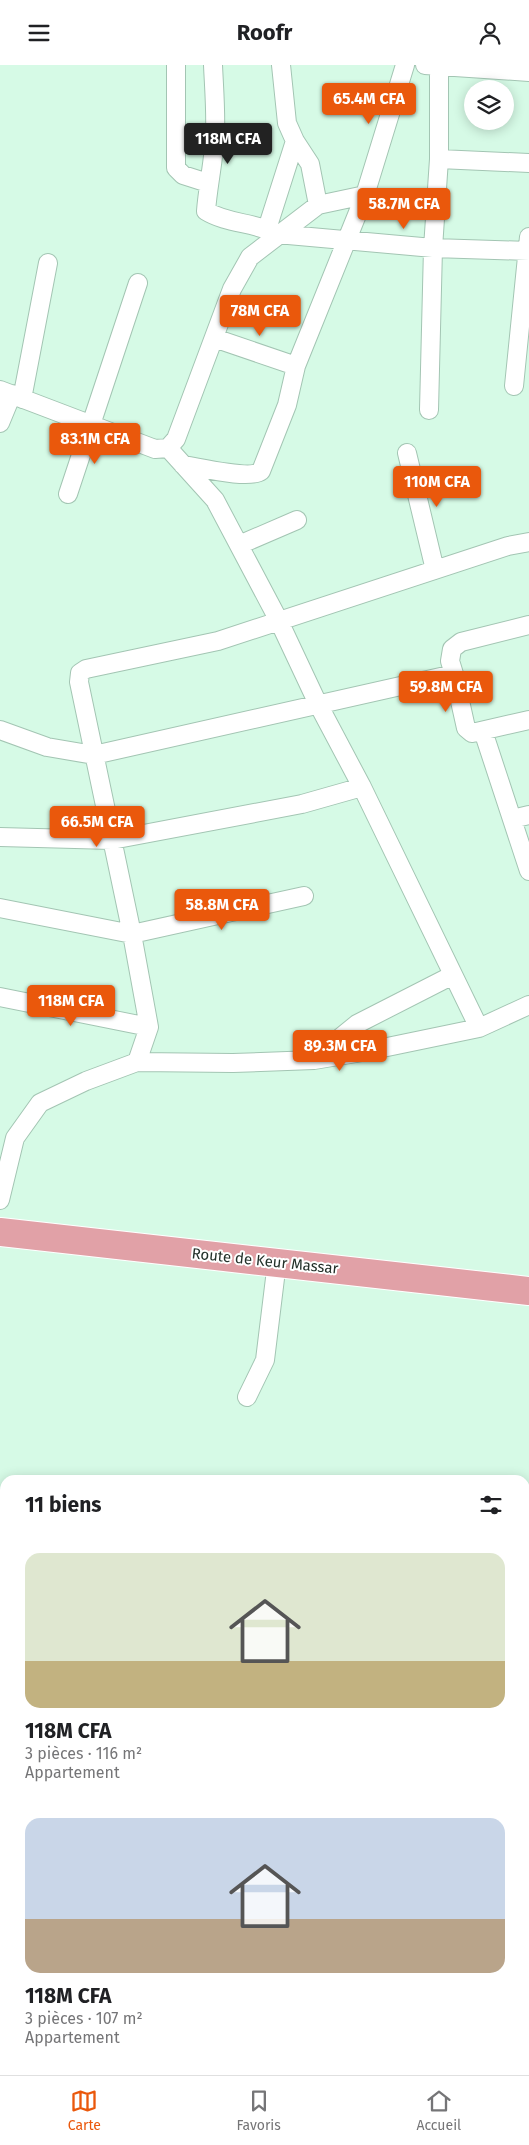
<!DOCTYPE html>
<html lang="fr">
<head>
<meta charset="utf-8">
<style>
  :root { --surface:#fff; --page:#f6f6f6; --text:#202124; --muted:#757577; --line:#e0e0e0; --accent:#ea580c }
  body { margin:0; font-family:"Fira Sans",sans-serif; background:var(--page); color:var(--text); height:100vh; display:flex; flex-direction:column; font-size:19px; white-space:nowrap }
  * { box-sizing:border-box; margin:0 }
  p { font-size:16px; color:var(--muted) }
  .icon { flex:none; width:28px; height:28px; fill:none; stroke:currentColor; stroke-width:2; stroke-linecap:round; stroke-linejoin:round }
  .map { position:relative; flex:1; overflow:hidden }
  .panel { position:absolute; left:0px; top:1410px; width:530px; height:600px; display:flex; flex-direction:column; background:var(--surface); border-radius:15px 15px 0 0; box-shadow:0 2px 12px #0003 }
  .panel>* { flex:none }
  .fabs { position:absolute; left:464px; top:15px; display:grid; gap:10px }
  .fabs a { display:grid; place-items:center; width:50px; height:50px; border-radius:50%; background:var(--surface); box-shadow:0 2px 12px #0003; font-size:25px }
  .price { position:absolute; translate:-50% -42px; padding:0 11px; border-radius:5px; background:var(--accent); color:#fff; font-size:16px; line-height:32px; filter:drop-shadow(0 1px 2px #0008) }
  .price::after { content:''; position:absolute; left:50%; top:30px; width:15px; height:11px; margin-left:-8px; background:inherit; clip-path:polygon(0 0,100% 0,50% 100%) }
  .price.on { background:#222; color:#fff }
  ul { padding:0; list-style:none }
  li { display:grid; align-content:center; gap:10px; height:265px; padding:0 25px }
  li span { display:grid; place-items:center; height:155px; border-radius:15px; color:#555 }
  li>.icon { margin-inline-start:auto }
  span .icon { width:90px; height:90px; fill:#fffc; stroke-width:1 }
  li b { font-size:21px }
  h2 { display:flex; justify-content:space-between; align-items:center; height:60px; padding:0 25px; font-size:21px }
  header { display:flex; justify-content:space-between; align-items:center; height:65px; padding:0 25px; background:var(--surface); font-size:22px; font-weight:700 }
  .tab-bar { display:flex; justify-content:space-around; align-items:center; height:70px; border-top:1px solid var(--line); background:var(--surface); font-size:14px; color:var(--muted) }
  .tab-bar a { display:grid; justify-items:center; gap:2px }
  .tab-bar .on { color:var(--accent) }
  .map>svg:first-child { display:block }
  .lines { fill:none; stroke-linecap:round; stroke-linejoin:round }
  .street-casing { stroke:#a3c5b3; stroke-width:20 }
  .primary-casing { stroke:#fff; stroke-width:30 }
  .street { stroke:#fff; stroke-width:18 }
  .primary { stroke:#e1a1a7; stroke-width:28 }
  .labels { text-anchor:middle; stroke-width:4; stroke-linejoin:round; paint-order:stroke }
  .street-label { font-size:15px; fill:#23312a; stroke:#fff }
</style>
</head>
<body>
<header><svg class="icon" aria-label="menu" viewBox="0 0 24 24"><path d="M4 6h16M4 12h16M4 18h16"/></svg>Roofr<svg class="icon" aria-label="person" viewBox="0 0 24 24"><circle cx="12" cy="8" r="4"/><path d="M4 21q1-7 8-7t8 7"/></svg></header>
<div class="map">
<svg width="529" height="2010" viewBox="0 0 529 2010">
  <rect width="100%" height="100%" fill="#d6fae6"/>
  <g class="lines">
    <defs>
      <path id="street" d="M176 0V103L183 110 208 118
        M213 0C214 23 216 46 215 69 214 95 208 120 206 146 227 159 255 157 277 169L433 183 529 186
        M425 0 529 7
        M439 94 529 98
        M318 140 365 130
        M267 164 295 76
        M214 273 296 301
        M514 321 529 172
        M0 325 155 384 168 383 176 374 232 224 250 192 318 140 310 99 295 76 287 58 281 0
        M22 334 48 198
        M429 345 433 183 439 94V2
        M0 358 12 329
        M168 383 215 435 279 556 318 639 362 722 479 963
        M407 388 435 505
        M183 400C198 402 250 415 261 406L287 340 296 301 365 130 405 0
        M68 429 138 218
        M239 480 297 455
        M454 609 466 663 472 668 529 655
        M0 665 47 682 94 690 454 609 450 596 452 584 461 577 529 560
        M483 666 529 806
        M512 754 529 750
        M0 772 112 775 302 739 362 722
        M0 843 132 869 304 831
        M0 932 149 962
        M314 994 357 959 453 910
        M137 997 233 998 314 995 368 986 479 963 529 940
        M0 1135 15 1073 40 1038 86 1016 137 997 149 962 132 869 79 617 80 608 86 604 218 576 508 481 529 477
        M247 1332 265 1295 277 1197
        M0 1761 5 1762
        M0 1842 5 1843
        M0 1934 5 1935
        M74 2010 75 2005"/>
      <path id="primary" d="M0 1167 529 1226"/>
    </defs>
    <use href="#street" class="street-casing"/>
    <use href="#primary" class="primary-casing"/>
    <use href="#street" class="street"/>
    <use href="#primary" class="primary"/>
  </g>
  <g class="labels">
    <g class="street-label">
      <text transform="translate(265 1196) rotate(6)" y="5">Route de Keur Massar</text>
    </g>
  </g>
</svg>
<div class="fabs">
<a><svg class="icon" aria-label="layers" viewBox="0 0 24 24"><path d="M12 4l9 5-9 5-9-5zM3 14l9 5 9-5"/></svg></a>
</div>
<b class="price" style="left:369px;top:60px">65.4M CFA</b>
<b class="price on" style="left:228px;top:100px">118M CFA</b>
<b class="price" style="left:404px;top:165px">58.7M CFA</b>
<b class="price" style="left:260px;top:272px">78M CFA</b>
<b class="price" style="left:95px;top:400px">83.1M CFA</b>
<b class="price" style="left:437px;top:443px">110M CFA</b>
<b class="price" style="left:446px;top:648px">59.8M CFA</b>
<b class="price" style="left:97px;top:783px">66.5M CFA</b>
<b class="price" style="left:222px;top:866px">58.8M CFA</b>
<b class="price" style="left:71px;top:962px">118M CFA</b>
<b class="price" style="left:340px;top:1007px">89.3M CFA</b>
<section class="panel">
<h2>11 biens<svg class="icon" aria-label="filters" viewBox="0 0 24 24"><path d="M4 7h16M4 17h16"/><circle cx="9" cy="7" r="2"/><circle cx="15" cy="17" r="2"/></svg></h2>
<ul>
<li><span style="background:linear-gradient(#dfe7d0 70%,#c2b280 0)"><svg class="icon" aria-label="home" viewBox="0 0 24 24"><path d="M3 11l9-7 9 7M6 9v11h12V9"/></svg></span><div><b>118M CFA</b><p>3 pièces · 116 m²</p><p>Appartement</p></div></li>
<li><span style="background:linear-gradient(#c9d6e8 65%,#b9a48a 0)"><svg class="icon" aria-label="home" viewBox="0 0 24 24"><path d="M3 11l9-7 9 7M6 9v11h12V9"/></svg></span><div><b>118M CFA</b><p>3 pièces · 107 m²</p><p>Appartement</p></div></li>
</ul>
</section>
</div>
<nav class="tab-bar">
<a class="on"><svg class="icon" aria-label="map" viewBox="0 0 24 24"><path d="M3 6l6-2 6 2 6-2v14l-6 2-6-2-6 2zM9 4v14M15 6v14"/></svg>Carte</a>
<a><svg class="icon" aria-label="saved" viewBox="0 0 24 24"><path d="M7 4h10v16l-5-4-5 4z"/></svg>Favoris</a>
<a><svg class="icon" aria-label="home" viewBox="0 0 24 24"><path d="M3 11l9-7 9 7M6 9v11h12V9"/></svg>Accueil</a>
</nav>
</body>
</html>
